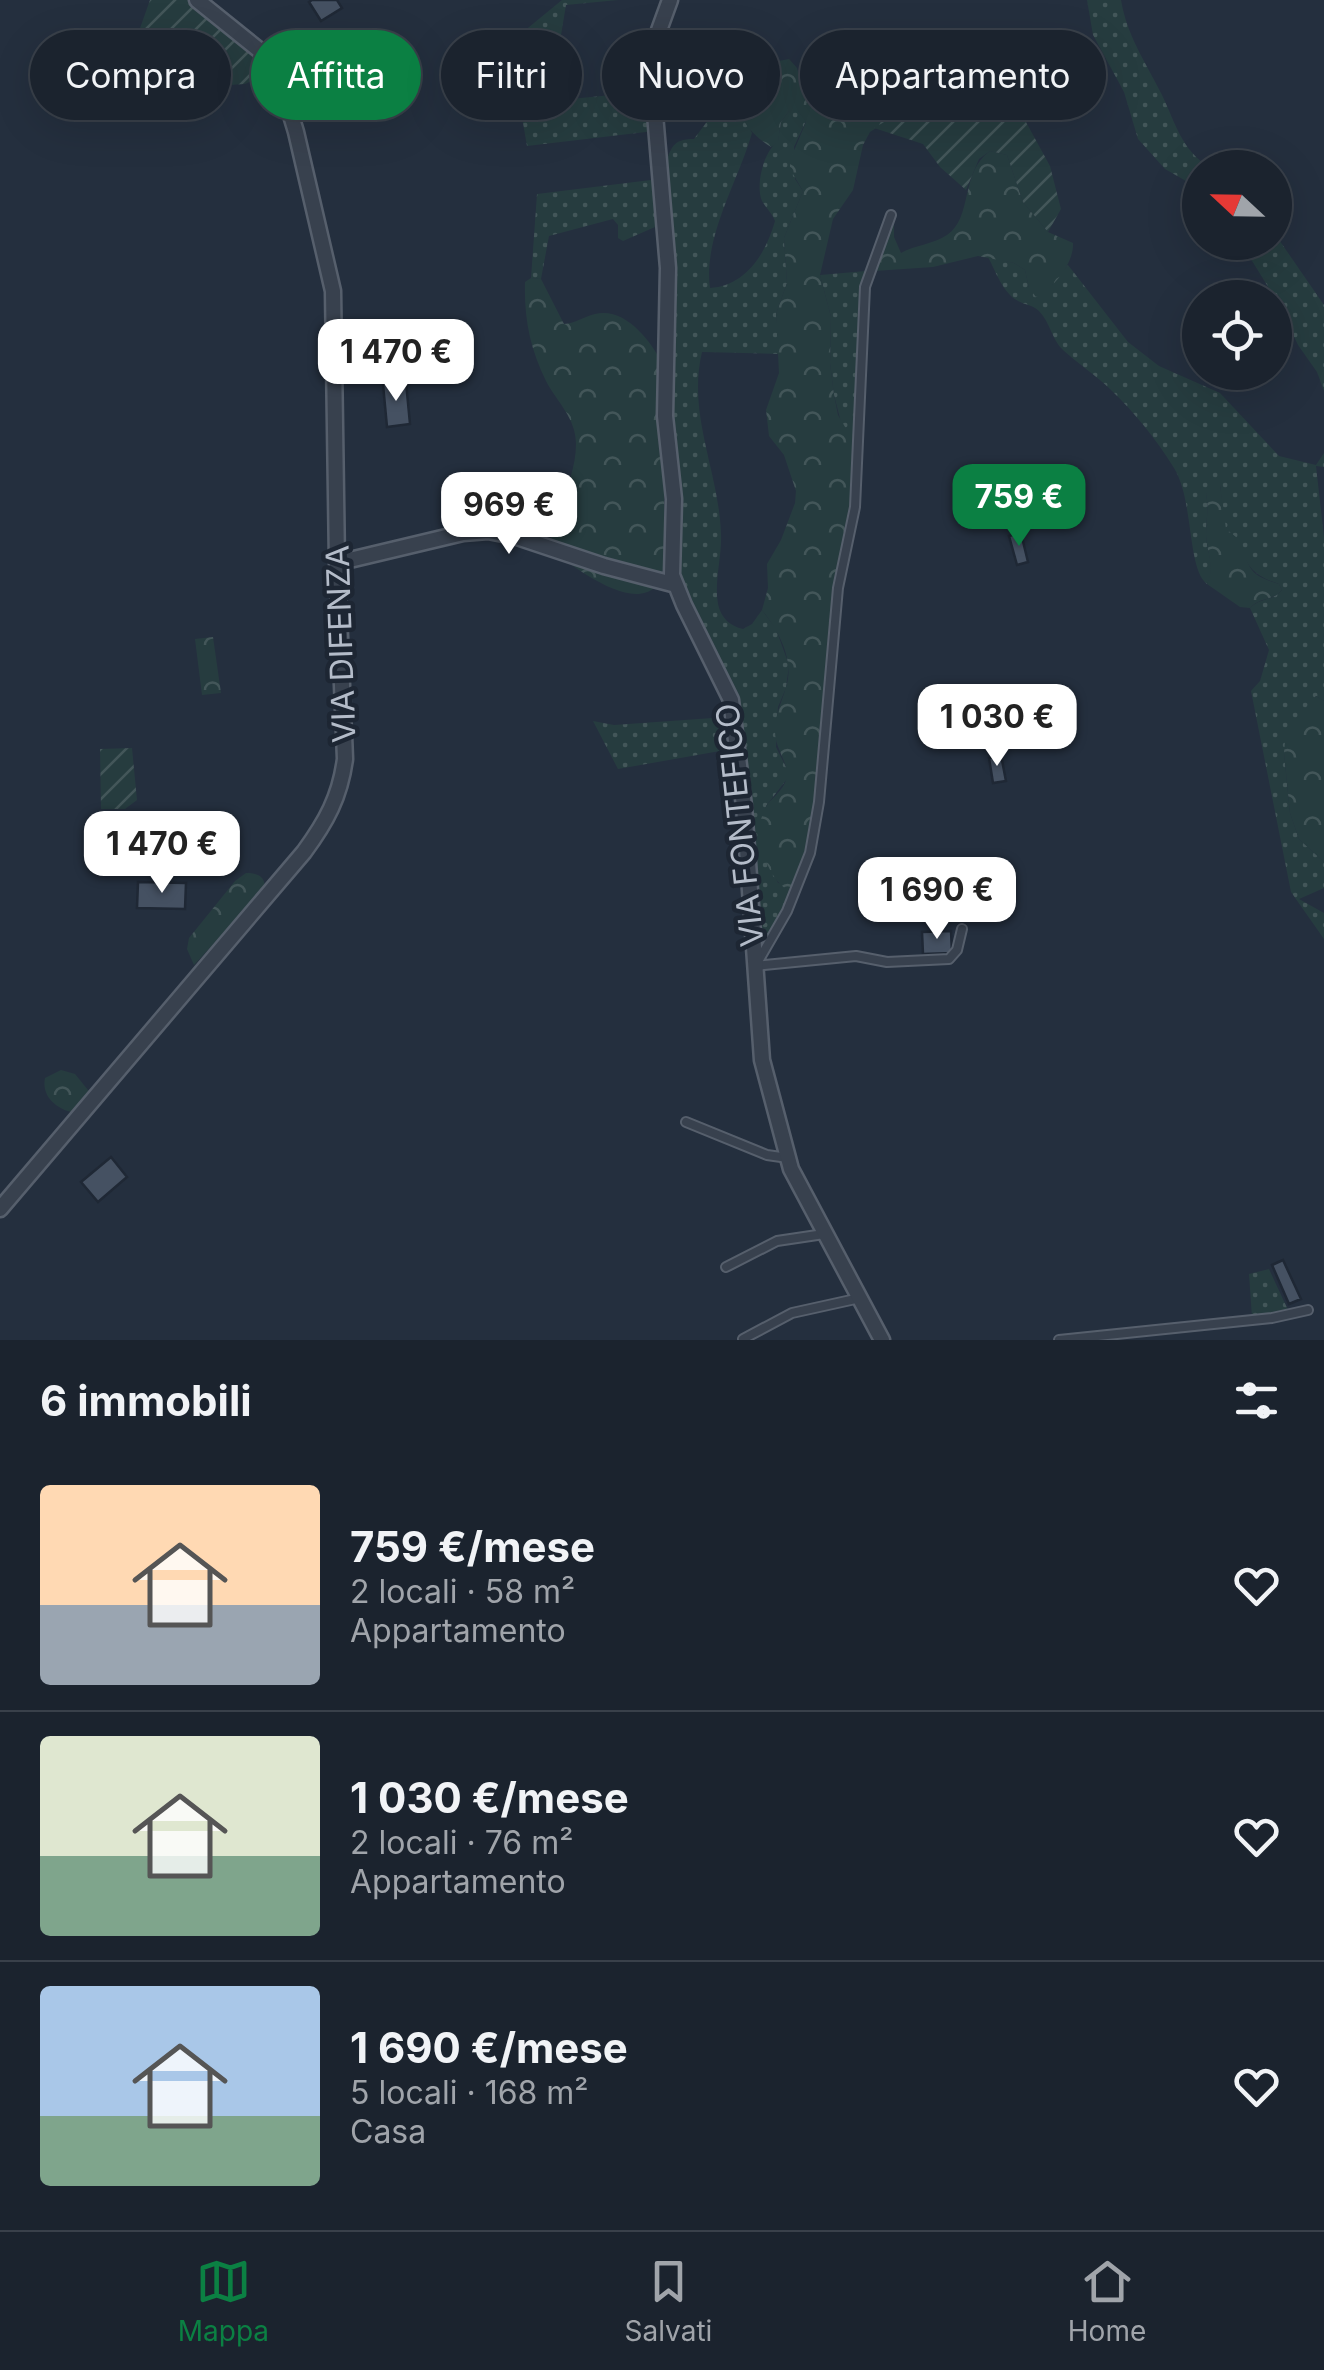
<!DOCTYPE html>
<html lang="it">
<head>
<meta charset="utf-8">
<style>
  :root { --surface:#1b232e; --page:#242b36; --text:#f1f3f6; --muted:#a0a4aa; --line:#39404a; --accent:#0b8043 }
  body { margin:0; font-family:Inter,sans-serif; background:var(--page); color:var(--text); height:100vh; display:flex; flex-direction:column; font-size:38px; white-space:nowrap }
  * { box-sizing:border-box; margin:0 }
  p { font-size:32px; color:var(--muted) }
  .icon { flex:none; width:55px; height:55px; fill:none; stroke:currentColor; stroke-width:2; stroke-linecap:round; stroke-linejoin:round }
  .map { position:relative; height:1340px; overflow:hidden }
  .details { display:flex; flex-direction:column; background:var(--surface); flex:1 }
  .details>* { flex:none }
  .banner { position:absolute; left:30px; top:30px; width:1265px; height:90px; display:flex; gap:20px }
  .needle { width:65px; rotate:292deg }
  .controls { position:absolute; left:1182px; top:150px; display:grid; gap:20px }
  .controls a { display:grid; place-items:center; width:110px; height:110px; border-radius:50%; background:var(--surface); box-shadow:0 10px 40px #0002,0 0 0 2px var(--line); font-size:50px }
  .price { position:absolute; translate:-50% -85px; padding:0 22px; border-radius:20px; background:#fff; color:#222; font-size:32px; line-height:65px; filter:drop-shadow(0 2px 5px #0008) }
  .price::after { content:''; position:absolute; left:50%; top:60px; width:30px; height:22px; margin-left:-15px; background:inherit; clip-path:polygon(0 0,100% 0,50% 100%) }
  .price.current { background:var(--accent); color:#fff }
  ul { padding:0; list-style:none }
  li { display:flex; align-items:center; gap:30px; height:250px; padding:0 40px }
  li+li { border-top:2px solid var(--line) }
  li span { display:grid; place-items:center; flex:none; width:280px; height:200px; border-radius:10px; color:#555 }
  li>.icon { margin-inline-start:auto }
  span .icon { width:120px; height:120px; fill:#fffc; stroke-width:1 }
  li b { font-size:42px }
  h2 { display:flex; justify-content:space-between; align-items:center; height:120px; padding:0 40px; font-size:42px }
  .pill { padding:0 35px; border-radius:45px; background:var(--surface); box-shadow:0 10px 40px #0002,0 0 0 2px var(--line); font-size:35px; line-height:90px }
  .pill.current { background:var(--accent); color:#fff }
  .tabs { display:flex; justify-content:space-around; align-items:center; height:140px; border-top:2px solid var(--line); background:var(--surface); font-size:28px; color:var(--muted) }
  .tabs a { display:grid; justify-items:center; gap:5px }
  .tabs .current { color:var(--accent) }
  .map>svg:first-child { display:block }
  .grass { fill:url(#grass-dots) }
  .forest { fill:url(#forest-crowns) }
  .garden { fill:url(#garden-furrows) }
  .building { fill:#455162; stroke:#1f2835; stroke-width:2.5 }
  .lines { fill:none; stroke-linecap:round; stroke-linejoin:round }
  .service-casing { stroke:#565f6c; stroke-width:12 }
  .minor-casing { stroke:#565f6c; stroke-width:19 }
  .service { stroke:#38414e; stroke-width:8 }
  .minor { stroke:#38414e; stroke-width:14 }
  .labels { text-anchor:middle; stroke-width:9; stroke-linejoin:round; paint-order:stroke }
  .street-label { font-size:32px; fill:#b4bcc9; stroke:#1d2633 }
</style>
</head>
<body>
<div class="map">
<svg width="1324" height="1340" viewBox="0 0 1324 1340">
  <defs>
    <pattern id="grass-dots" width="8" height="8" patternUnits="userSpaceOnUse" patternTransform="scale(2.5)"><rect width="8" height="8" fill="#263c3f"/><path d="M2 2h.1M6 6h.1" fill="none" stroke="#435659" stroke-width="1.8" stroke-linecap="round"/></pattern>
    <pattern id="forest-crowns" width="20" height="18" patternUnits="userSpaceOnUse" patternTransform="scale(2.5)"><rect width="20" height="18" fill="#263c3f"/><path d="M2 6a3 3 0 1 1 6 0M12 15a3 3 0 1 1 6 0" fill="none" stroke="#435659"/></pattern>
    <pattern id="garden-furrows" width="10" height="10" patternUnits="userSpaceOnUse" patternTransform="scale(2.5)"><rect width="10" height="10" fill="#263c3f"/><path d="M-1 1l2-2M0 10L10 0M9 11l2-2" fill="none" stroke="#435659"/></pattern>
  </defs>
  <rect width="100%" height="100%" fill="#242f3e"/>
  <path class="grass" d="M562 0H618L566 5 550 101 622 94 645 58 654 131 527 146 511 55 512 41Z
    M1087 0H1121C1127 36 1146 63 1162 95 1176 124 1181 149 1209 167L1200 168V189L1165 169 1138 139 1124 92 1093 35Z
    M733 95 752 133C738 182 703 237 710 288 746 286 766 253 775 221 772 213 766 208 762 201 755 184 764 151 778 141L781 122 789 111H798L806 121 794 147 795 179 803 191 784 238 787 283 776 314 780 354 702 352C687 415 719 471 721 534 722 557 714 581 718 604 721 618 730 626 743 629L752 624 762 610 776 629 789 665 786 688 778 707 776 747 788 771 787 779 766 806 761 829 763 850 778 883 795 886 782 915 763 940 757 938 740 709 730 679 677 574 668 404 673 312 666 162C672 145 675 139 694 139L720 104Z
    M659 179 663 265 655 227 623 241 618 238V225L613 219 549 236 541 279 531 278 537 194Z
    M1275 234 1324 305V391L1317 372 1298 345 1275 298 1241 243 1275 242Z
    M988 257 1014 263 1025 270 1029 288 1052 285 1068 265 1128 342 1159 366 1220 393 1279 456 1316 465 1324 453V467L1316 466 1324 537V701L1316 696 1284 753 1290 813 1299 839 1324 862V888L1299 899 1324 913V939L1291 892 1251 691 1260 681 1269 650 1250 608C1259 598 1273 601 1282 590L1279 584C1231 568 1255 548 1225 529L1220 485 1206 494C1209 508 1206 521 1206 535 1207 553 1216 568 1207 584 1187 569 1194 500 1174 468 1156 439 1135 413 1111 390 1096 375 1078 364 1063 350 1052 340 1050 322 1039 311 1033 305 1025 305 1018 301 1003 293 996 272 988 257Z
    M866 271 853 469 834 395 830 363 831 317 820 275Z
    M727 717 719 728 720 751 618 769 593 721 614 725Z
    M1269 1269 1289 1312 1252 1317 1249 1274Z"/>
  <path class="forest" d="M891 42C937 41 952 64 931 105L903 111 870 132 863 145 853 190 833 219 820 275 831 317 830 363 834 395 838 415 848 432 853 469 854 500 844 544 810 851 795 886 786 889C765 875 751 828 767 805 774 796 787 787 787 774 787 761 775 748 775 731 775 714 782 702 786 687 795 660 778 630 762 610L768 588 767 564 781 540 795 503 796 491 784 455 769 436 766 410 779 373 776 314 787 283 784 238 803 191 790 169V160L806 122 798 111H789L781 122 778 142 771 147C741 129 728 98 733 64L744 51 757 53 758 64 751 74 757 82 767 79 779 61 789 59 797 68 802 87C830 88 825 46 854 55 859 57 864 60 869 62L879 45Z
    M990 151 1007 155 1023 202 1048 232 1073 243C1074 263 1054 288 1036 297L1029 288 1025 270 1014 263 978 256 933 267 874 271 891 220 894 222V237L901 253C915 245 934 244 947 235 973 218 960 172 990 151Z
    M531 278 541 279 564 324C576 323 583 317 595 314 625 307 650 340 662 363L665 549C664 561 664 578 655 587 629 612 571 563 549 550 553 514 576 480 576 444 576 418 557 402 546 381 530 348 524 319 525 282Z
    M1215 482 1220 485 1226 529 1241 541C1249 569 1249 575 1279 584L1282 590C1273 601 1260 597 1250 608L1240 607 1207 584C1215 568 1207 552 1206 535 1206 521 1209 508 1206 494Z
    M213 637 221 693 202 695 195 639Z
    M1316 696 1324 701V862L1299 839 1290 813 1284 753 1286 730Z
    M246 873C257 873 265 876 265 888L194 965 187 949 189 938 235 881Z
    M61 1070 75 1074 92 1095 77 1113C58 1111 41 1097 45 1078Z"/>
  <path class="garden" d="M150 0H191L228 31 269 73 245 84 214 86 189 74 175 58 153 47 134 83 122 79Z
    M981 79 1014 100 1050 166 1061 209 1048 232 1023 202 1007 155 990 151 979 159 966 190 940 167 923 144 874 128 903 111 931 105 939 89Z
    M132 748 137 800 125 809H101L100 749Z"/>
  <path class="building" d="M312 0H337L342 8 321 21 309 2Z
    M406 382 410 424 387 427 383 384Z
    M1021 533 1028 562 1017 565 1009 536Z
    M1001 755 1006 781 993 783 989 758Z
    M138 882 186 883 185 909 137 908Z
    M951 931 952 953 923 954 922 932Z
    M111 1157 127 1177 98 1202 81 1182Z
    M1283 1260 1301 1299 1289 1304 1272 1265Z"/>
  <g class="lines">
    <defs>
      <path id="service" d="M756 965 787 911 810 853 819 802 838 588 855 507 865 287 891 215
        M755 966 856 956 887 962 949 959 957 950 962 929
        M686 1122 767 1155 788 1158
        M726 1267 777 1241 824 1234
        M743 1339 792 1313 860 1298
        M1059 1340 1272 1318 1308 1310"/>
      <path id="minor" d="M670 0 650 55 668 268 665 416 674 499 672 575 684 605 731 700 744 806 762 1060 791 1169 882 1340
        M337 563 463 533 488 531 514 536 604 566 676 585
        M0 1209 304 852C326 822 340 797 345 759L337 563 333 291 296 132 278 72 269 58 197 0"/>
    </defs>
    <use href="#service" class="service-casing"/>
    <use href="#minor" class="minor-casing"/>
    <use href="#service" class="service"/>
    <use href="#minor" class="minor"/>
  </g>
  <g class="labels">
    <g class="street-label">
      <text transform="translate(341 644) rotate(-92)" y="11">VIA DIFENZA</text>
      <text transform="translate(740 825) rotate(-96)" y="11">VIA FONTEFICO</text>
    </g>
  </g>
</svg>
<div class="controls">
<a><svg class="needle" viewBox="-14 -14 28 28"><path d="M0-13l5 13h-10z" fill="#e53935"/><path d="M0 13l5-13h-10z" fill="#a0a4aa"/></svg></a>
<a><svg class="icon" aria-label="locate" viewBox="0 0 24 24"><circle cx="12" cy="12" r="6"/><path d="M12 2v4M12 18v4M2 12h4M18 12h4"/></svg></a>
</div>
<b class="price" style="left:396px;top:404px">1 470 €</b>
<b class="price current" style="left:1019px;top:549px">759 €</b>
<b class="price" style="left:509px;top:557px">969 €</b>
<b class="price" style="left:997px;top:769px">1 030 €</b>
<b class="price" style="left:162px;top:896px">1 470 €</b>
<b class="price" style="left:937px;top:942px">1 690 €</b>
<div class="banner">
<a class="pill">Compra</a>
<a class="pill current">Affitta</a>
<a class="pill">Filtri</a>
<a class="pill">Nuovo</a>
<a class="pill">Appartamento</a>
</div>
</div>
<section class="details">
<h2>6 immobili<svg class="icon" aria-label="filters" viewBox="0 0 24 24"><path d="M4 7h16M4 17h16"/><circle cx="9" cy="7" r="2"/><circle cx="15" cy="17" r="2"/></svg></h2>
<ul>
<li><span style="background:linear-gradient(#ffd9b3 60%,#9aa5b1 0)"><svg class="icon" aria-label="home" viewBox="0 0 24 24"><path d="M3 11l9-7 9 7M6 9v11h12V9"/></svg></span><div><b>759 €/mese</b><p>2 locali · 58 m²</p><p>Appartamento</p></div><svg class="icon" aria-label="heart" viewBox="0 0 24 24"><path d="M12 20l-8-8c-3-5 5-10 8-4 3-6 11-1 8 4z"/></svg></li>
<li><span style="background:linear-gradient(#dfe7d0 60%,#7fa58c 0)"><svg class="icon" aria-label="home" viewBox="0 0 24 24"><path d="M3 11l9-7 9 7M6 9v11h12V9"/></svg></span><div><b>1 030 €/mese</b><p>2 locali · 76 m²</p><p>Appartamento</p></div><svg class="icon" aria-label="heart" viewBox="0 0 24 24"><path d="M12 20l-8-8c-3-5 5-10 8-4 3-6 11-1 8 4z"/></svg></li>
<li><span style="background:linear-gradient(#a9c7e8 65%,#7fa58c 0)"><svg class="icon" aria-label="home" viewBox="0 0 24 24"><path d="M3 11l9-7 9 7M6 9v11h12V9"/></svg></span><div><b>1 690 €/mese</b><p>5 locali · 168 m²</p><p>Casa</p></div><svg class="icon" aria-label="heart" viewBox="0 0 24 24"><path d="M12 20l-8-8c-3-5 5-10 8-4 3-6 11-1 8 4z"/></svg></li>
</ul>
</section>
<nav class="tabs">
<a class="current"><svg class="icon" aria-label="map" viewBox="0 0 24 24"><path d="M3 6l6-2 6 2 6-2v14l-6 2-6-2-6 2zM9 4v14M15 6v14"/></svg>Mappa</a>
<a><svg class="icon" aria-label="saved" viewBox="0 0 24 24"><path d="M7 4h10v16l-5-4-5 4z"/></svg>Salvati</a>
<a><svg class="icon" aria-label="home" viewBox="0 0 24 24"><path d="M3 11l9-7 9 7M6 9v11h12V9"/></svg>Home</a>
</nav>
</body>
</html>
